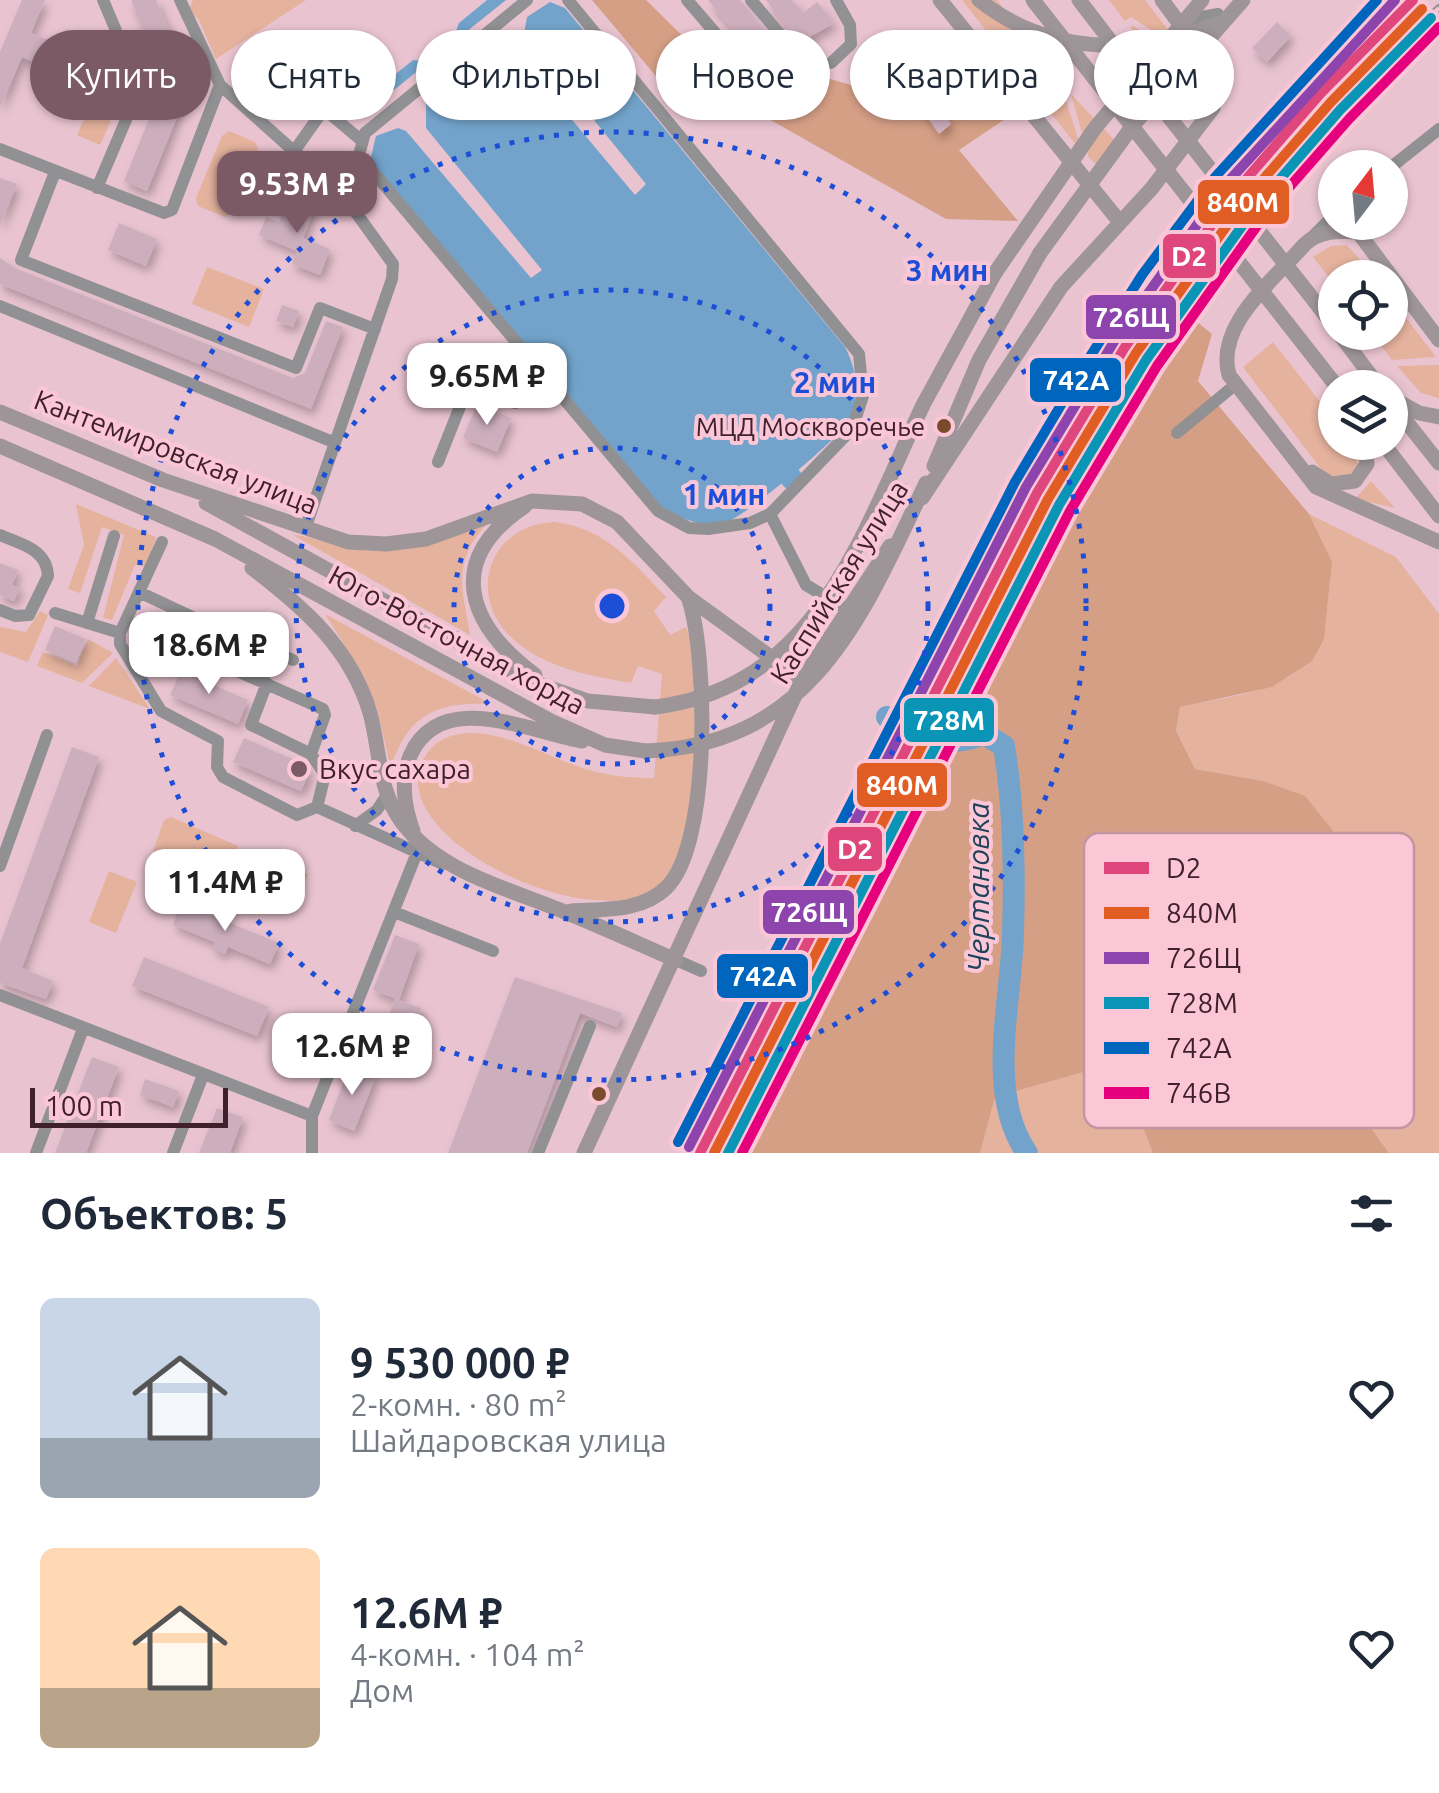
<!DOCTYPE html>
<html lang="ru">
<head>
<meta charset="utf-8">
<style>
  :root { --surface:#fff; --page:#f6f6f7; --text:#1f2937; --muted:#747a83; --accent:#7b5965 }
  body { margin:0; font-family:Ubuntu,sans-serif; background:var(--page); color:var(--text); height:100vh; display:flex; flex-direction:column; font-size:38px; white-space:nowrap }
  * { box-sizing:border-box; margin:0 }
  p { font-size:32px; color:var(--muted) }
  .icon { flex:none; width:55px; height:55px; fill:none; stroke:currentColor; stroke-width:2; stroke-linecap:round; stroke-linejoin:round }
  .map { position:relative; height:1153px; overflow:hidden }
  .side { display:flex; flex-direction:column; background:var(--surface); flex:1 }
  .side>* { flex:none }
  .banner { position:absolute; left:30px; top:30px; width:1380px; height:90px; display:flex; gap:20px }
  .needle { width:65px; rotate:16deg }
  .buttons { position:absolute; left:1318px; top:150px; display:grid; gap:20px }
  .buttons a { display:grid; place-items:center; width:90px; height:90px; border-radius:50%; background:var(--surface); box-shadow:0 2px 8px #0004; font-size:50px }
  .scale { position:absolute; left:30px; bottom:25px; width:198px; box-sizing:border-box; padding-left:10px; border:5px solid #40202b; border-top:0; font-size:28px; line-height:35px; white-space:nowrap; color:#40202b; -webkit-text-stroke:8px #fbc7d7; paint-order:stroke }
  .price { position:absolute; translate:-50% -85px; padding:0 22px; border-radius:20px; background:#fff; color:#222; font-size:32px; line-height:65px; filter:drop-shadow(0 2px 5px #0008) }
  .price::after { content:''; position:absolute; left:50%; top:60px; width:30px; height:22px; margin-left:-15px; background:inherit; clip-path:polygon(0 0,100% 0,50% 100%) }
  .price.selected { background:var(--accent); color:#fff }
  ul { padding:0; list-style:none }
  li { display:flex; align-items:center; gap:30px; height:250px; padding:0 40px }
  li span { display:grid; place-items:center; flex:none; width:280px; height:200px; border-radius:15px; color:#555 }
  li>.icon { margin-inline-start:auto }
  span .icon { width:120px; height:120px; fill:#fffc; stroke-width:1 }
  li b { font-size:42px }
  h2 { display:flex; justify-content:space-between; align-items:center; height:120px; padding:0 40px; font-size:42px }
  .pill { padding:0 35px; border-radius:45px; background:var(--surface); box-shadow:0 2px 8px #0004; font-size:35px; line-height:90px }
  .pill.selected { background:var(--accent); color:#fff }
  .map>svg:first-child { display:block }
  .green { fill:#e4b29d }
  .forest { fill:#d59f86 }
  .water { fill:#73a3ca }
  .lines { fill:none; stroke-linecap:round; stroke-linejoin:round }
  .river { stroke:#73a3ca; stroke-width:22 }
  .building { fill:#cdaebd; filter:url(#shadow) }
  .minor { stroke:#919194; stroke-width:12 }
  .major { stroke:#9e9599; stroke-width:15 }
  .rail-casing { stroke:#9a9194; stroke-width:8 }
  .rail { stroke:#fbc7d7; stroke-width:4; stroke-dasharray:11; stroke-linecap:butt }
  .major-bridge { stroke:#9e9599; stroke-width:15 }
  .rail-1-casing { stroke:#fbc7d7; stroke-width:18 }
  .rail-2-casing { stroke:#fbc7d7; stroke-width:18 }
  .rail-3-casing { stroke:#fbc7d7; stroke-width:18 }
  .rail-4-casing { stroke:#fbc7d7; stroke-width:18 }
  .rail-5-casing { stroke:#fbc7d7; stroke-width:18 }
  .rail-6-casing { stroke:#fbc7d7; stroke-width:18 }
  .rail-1 { stroke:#df477c; stroke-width:10 }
  .rail-2 { stroke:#e05e23; stroke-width:10 }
  .rail-3 { stroke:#8e44ad; stroke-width:10 }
  .rail-4 { stroke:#0a94b6; stroke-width:10 }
  .rail-5 { stroke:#0065bd; stroke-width:10 }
  .rail-6 { stroke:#e5007d; stroke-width:10 }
  .ring { fill:none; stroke:#1d4ed8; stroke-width:5; stroke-dasharray:5 10 }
  .bus-dot { fill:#7a4b2a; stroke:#fbc7d7; stroke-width:4 }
  .poi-dot { fill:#7b5965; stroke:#fbc7d7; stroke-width:4 }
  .labels { text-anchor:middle; stroke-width:8; stroke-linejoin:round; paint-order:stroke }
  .bus-label { font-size:26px; fill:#40202b; stroke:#fbc7d7; text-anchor:end }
  .street-label { font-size:28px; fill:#40202b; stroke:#fbc7d7 }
  .poi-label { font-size:28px; fill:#40202b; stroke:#fbc7d7; text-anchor:start }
  .water-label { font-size:30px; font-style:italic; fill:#1e4258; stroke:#fbc7d7 }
  .key { fill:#fbc7d7; stroke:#c395a3; stroke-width:2.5 }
  .key-label { font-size:28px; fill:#40202b }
  .centre { fill:#1d4ed8; stroke:#fbc7d7; stroke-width:5 }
  .ring-label { font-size:30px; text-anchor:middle; font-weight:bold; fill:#1d4ed8; stroke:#fbc7d7; stroke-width:8; stroke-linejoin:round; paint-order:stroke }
  .line-badge { stroke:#fbc7d7; stroke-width:4 }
  .badge-label { font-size:28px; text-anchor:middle; font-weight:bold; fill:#fff }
</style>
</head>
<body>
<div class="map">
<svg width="1439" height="1153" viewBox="0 0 1439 1153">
  <defs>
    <filter id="shadow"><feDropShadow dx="3.5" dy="6" stdDeviation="5" flood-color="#0004"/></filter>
  </defs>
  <rect width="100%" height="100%" fill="#e9c4d0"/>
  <path class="green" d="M193 0H306L216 59 198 18 187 15Z
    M962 0H997L1061 85 1083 154Z
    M1109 0H1145L1186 53 1131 17 1125 21Z
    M1133 26 1185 58 1198 75 1179 87 1130 27Z
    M1071 94 1123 149 1105 172 1089 158Z
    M88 110 111 121 100 145 77 135Z
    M229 131 255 142 258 149 232 214 225 217 198 206 196 198 222 136Z
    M1347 245 1375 277 1335 278V285L1313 257 1331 246Z
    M207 267 264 289 249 327 192 304Z
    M1390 297 1436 357 1392 360 1371 333 1390 332Z
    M1273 342 1335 421V442L1354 446 1358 465 1349 475 1332 476 1321 469 1243 367Z
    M1439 365V398L1421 393 1397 366Z
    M1371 481 1395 508 1355 499Z
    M76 504 156 537 147 567 135 565 112 620 103 618 124 535 102 527 80 593 68 589 84 545Z
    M1309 514 1396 557 1439 614V1153H1389L1368 1124 1294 1068 1309 1009 1333 972 1263 781 1195 769 1176 729 1180 707C1247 692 1318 692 1327 610 1333 559 1331 560 1309 514Z
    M553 522C603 526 634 563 666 597L654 611 670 635 686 627 697 661C693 723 703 826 667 877 618 948 384 845 422 762 426 754 433 744 442 740 485 717 544 757 586 769 609 776 630 778 654 778L662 674 638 666 631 683C591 676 545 668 514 640 466 598 487 526 553 522Z
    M486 525C450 564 464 594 470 635L293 535C309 535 334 547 353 549 403 557 440 540 486 525Z
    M40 611 48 615 28 662 0 652V627L26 632Z
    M325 614 489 703V704C455 703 424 706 404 738 398 747 394 760 390 765L378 712 364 676Z
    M88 639 113 653 82 683 37 666 43 652 77 666Z
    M116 658 150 709 89 686Z
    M171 817 238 846 225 879 153 851 164 820Z
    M242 849 308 874 296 906 230 881Z
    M109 871 137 882 116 933 89 922Z
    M1098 1068 1143 1127 1153 1153H980L995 1097Z"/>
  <path class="forest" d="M592 0H646L711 64 777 87 817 75 871 91 916 89 939 75 941 51 966 72 989 75 1008 117 959 150 1018 221 946 219 689 74 671 94Z
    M1191 317 1212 334 1198 381 1309 514 1332 562 1324 639 1312 661 1272 687 1180 707 1176 730 1195 769 1263 781 1305 796 1338 837 1347 927 1333 972 1309 1009 1294 1068 1368 1124 1389 1153H1153L1143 1127 1098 1068 995 1097 980 1153H737L1044 550Z"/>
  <path class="water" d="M487 0H506L466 32 455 34 459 23Z
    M550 2 565 8 845 347C857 370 861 397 849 421 841 437 743 518 725 523 700 529 673 516 654 501L370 161 376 136 398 128 406 131 531 278 542 270 426 128V100L453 81 778 476 791 466 467 67 492 45 511 47 635 195 646 184 524 34 527 17Z
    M413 60 421 61 420 69 368 111 361 102Z"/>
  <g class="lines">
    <path class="river" d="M455 67 792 479
      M887 717C923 736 944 750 984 734L1004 746C1014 808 1015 869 1013 932 1012 1000 985 1093 1027 1153"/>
  </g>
  <path class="building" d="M22 0H45L31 33 71 50 61 74 22 57 0 108V52Z
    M131 0H156L188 73V90L147 191 124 181 164 82Z
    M708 0H740L771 39 753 54Z
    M766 0H792L803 13 817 2 834 23 799 43Z
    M1277 22 1291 36 1267 62 1252 48Z
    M294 54 322 89 308 100 280 65Z
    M934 101 951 124 939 134 922 110Z
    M0 178 17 184 0 226Z
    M288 198 315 208 303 238 330 249 320 275 292 264 297 251 259 235 266 217 279 222Z
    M119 223 157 239 146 266 108 250Z
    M0 258 17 269 293 378 305 373 326 321 343 327 311 409 0 284Z
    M282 305 299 311 293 327 276 321Z
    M477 404 511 418 497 452 463 438Z
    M0 563 18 570 12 585 20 588 14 601 0 595Z
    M150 614 194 633 179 667 145 652 149 642 139 638Z
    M55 626 86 639 76 663 45 650Z
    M181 671 248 700 238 724 170 695Z
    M244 738 306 765 310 771 301 791 233 762Z
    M72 747 99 757 22 968 53 981 46 999 0 983V944Z
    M181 903 279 943 270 964 228 947 225 954 213 949 215 942 173 925Z
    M395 935 419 944 399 1000 373 990Z
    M144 957 269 1007 257 1036 132 986Z
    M515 977 622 1013 617 1027 580 1013 527 1153H448Z
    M395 999 421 1008 401 1064 375 1054Z
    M92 1057 119 1067 86 1153H55Z
    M350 1065 376 1076 354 1131 329 1120Z
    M145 1079 179 1091 173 1107 140 1095Z
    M217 1108 243 1117 230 1153H199Z"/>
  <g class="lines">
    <path class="minor" d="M180 0 220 85 344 196 393 264 392 279 305 529
      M527 0 365 133 359 155 658 511 689 528 708 529 750 523 770 514 852 429 863 396 859 354 568 0
      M687 0 736 57
      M751 0 779 33
      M1184 29 1201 17 1218 14
      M831 63 851 44 850 25 836 0
      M324 109 362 141
      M0 149 164 213 172 210 220 85
      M295 150 331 99 334 86 305 46
      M1390 168 1439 129
      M55 172 21 260 296 368 320 308 375 329
      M97 188 140 87 103 0
      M1312 237 1335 214
      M0 306 333 442
      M1177 433 1236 384
      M438 462 465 394 475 388 515 403
      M770 514 806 585 848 610
      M0 535C21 544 47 549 48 576L29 615 15 616 0 610
      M141 593 205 623 210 659 323 709 325 715 311 754 325 775 317 807 297 815 223 777 217 767 218 741 161 711 120 644V633L162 542
      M55 613 120 633
      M87 623 114 536
      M205 623 293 660
      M267 683 251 725 311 754
      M317 807 443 864
      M355 826 377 810 387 795
      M0 866 47 735
      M394 912 493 951
      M676 960 701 971
      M0 995 312 1116
      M339 1050 386 1069
      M36 1153 83 1029
      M173 1153 203 1075
      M312 1153V1116L416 855
      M538 1153 590 1026"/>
    <path class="major" d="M940 0 1119 221
      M1033 0 1138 134
      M1079 0 1162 108
      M1309 294 1335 328
      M1287 323 1338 388
      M1338 332 1380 388
      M1439 340 1358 232C1338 231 1319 230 1304 245 1273 281 1215 325 1229 375L1316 487 1439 542
      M1392 398 1419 413 1439 417
      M1390 401 1439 463
      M923 405 995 273
      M0 412 163 480 348 542 386 544 426 539 532 501 582 504 617 522 688 597 802 680
      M1382 442 1439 516
      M0 446 215 539 551 721 605 745 645 751
      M934 466 979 360 1040 253
      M1312 472 1331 484 1355 481 1367 464 1364 442
      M922 498 1061 287 1152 188 1213 108 1217 84 1207 61 1162 0
      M206 503 530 681 588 701 655 707
      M525 506C443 561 468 625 535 675
      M252 568C303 607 351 648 370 713 380 749 378 790 401 821 439 873 508 888 565 912 602 927 639 944 676 960
      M413 831C404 807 400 778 411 754 442 688 530 732 582 741
      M571 911C604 909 641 912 666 888 711 846 708 653 688 597
      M584 1153 802 680 890 546"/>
    <defs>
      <path id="rail" d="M710 1153 1046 496C1103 404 1158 310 1226 224 1288 144 1364 76 1439 8"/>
    </defs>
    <use href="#rail" class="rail-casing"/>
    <use href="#rail" class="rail"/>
    <path class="major-bridge" d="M979 0C1048 55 1137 56 1216 24
      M1162 108 1309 294
      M1138 134 1287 323
      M1040 253 1134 124 1243 0
      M995 273 1095 128 1202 0
      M655 707C818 687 861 535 923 405
      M645 751C812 746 863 615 926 483"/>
    <defs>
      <path id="rail-1" d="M700 1153 1037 493 1125 347 1235 192 1321 93 1413 0"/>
      <path id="rail-2" d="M714 1153 1048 499 1136 353 1245 200 1331 102 1422 9"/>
      <path id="rail-3" d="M689 1147 1026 487 1115 340 1226 184 1395 0"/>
      <path id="rail-4" d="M728 1153 1059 505 1146 360 1255 208 1340 110 1431 18"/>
      <path id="rail-5" d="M678 1142 1015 482 1086 363 1142 275 1216 176 1377 0"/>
      <path id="rail-6" d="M742 1153 1070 511 1157 366 1264 216 1349 119 1439 27"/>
    </defs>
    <use href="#rail-1" class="rail-1-casing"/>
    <use href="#rail-2" class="rail-2-casing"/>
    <use href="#rail-3" class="rail-3-casing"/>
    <use href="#rail-4" class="rail-4-casing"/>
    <use href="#rail-5" class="rail-5-casing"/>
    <use href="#rail-6" class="rail-6-casing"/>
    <use href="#rail-1" class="rail-1"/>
    <use href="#rail-2" class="rail-2"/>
    <use href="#rail-3" class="rail-3"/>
    <use href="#rail-4" class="rail-4"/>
    <use href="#rail-5" class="rail-5"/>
    <use href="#rail-6" class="rail-6"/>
  </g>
  <g class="ring">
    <circle cx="612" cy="606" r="158"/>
    <circle cx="612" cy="606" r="316"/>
    <circle cx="612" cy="606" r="474"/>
  </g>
  <g class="bus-dot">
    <circle cx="944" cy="426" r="9"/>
    <circle cx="599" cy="1094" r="9"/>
  </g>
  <circle class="poi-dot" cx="299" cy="769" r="10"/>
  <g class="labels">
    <g class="bus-label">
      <text x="925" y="436">МЦД Москворечье</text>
    </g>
    <g class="street-label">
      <text transform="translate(176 452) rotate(21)" y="10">Кантемировская улица</text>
      <text transform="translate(839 582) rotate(-58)" y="10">Каспийская улица</text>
      <text transform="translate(457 640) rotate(28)" y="10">Юго-Восточная хорда</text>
    </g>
    <g class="poi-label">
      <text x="319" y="779">Вкус сахара</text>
    </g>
    <g class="water-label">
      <text transform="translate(979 887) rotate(-90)" y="10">Чертановка</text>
    </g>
  </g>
  <rect x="1084" y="833" width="330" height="295" rx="15" class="key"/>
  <rect x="1104" y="862" width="45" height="12" fill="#df477c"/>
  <rect x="1104" y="907" width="45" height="12" fill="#e05e23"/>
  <rect x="1104" y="952" width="45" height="12" fill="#8e44ad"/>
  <rect x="1104" y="997" width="45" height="12" fill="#0a94b6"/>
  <rect x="1104" y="1042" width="45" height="12" fill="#0065bd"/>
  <rect x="1104" y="1087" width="45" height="12" fill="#e5007d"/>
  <g class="key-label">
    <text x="1166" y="878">D2</text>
    <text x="1166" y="923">840М</text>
    <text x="1166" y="968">726Щ</text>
    <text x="1166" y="1013">728М</text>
    <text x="1166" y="1058">742А</text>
    <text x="1166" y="1103">746В</text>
  </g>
  <circle cx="612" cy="606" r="15" class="centre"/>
  <g class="ring-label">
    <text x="947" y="281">3 мин</text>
    <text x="835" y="393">2 мин</text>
    <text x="724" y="505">1 мин</text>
  </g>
  <g class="line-badge">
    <rect x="1196" y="178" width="95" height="48" rx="10" fill="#e05e23"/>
    <rect x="1161" y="232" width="57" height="48" rx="10" fill="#df477c"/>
    <rect x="1084" y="293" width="94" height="48" rx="10" fill="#8e44ad"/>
    <rect x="1028" y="356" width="95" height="48" rx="10" fill="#0065bd"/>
    <rect x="902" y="696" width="94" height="48" rx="10" fill="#0a94b6"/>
    <rect x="855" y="761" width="94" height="48" rx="10" fill="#e05e23"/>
    <rect x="826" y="825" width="58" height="48" rx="10" fill="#df477c"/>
    <rect x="761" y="888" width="95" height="48" rx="10" fill="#8e44ad"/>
    <rect x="715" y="952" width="95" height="48" rx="10" fill="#0065bd"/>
  </g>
  <g class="badge-label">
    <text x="1243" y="212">840М</text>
    <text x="1189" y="266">D2</text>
    <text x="1131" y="327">726Щ</text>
    <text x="1076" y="390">742А</text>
    <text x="949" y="730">728М</text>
    <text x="902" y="795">840М</text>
    <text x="855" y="859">D2</text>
    <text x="809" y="922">726Щ</text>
    <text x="763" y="986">742А</text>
  </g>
</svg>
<div class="buttons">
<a><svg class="needle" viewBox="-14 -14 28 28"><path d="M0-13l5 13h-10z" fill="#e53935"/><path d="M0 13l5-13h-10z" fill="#747a83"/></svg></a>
<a><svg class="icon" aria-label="locate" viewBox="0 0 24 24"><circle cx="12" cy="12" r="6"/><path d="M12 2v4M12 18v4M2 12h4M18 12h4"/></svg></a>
<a><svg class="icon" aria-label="layers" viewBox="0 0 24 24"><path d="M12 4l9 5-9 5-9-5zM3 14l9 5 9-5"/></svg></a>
</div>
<div class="scale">100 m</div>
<b class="price selected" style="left:297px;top:236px">9.53M ₽</b>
<b class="price" style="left:487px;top:428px">9.65M ₽</b>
<b class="price" style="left:209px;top:697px">18.6M ₽</b>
<b class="price" style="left:225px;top:934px">11.4M ₽</b>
<b class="price" style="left:352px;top:1098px">12.6M ₽</b>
<div class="banner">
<a class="pill selected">Купить</a>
<a class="pill">Снять</a>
<a class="pill">Фильтры</a>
<a class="pill">Новое</a>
<a class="pill">Квартира</a>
<a class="pill">Дом</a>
</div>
</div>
<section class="side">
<h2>Объектов: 5<svg class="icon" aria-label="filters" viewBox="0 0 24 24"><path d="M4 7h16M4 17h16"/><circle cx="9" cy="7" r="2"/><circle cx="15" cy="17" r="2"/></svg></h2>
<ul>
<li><span style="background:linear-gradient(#c9d6e8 70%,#9aa5b1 0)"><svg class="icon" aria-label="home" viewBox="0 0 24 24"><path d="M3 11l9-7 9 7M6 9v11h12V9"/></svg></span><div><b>9 530 000 ₽</b><p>2-комн. · 80 m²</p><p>Шайдаровская улица</p></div><svg class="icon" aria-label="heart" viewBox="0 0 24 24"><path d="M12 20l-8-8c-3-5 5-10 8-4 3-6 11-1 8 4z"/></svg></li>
<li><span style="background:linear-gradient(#ffd9b3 70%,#b9a48a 0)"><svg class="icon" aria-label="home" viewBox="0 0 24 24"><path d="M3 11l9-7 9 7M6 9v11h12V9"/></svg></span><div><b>12.6M ₽</b><p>4-комн. · 104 m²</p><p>Дом</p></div><svg class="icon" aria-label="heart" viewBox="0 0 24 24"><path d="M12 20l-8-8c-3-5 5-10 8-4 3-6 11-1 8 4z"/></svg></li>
</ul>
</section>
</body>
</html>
